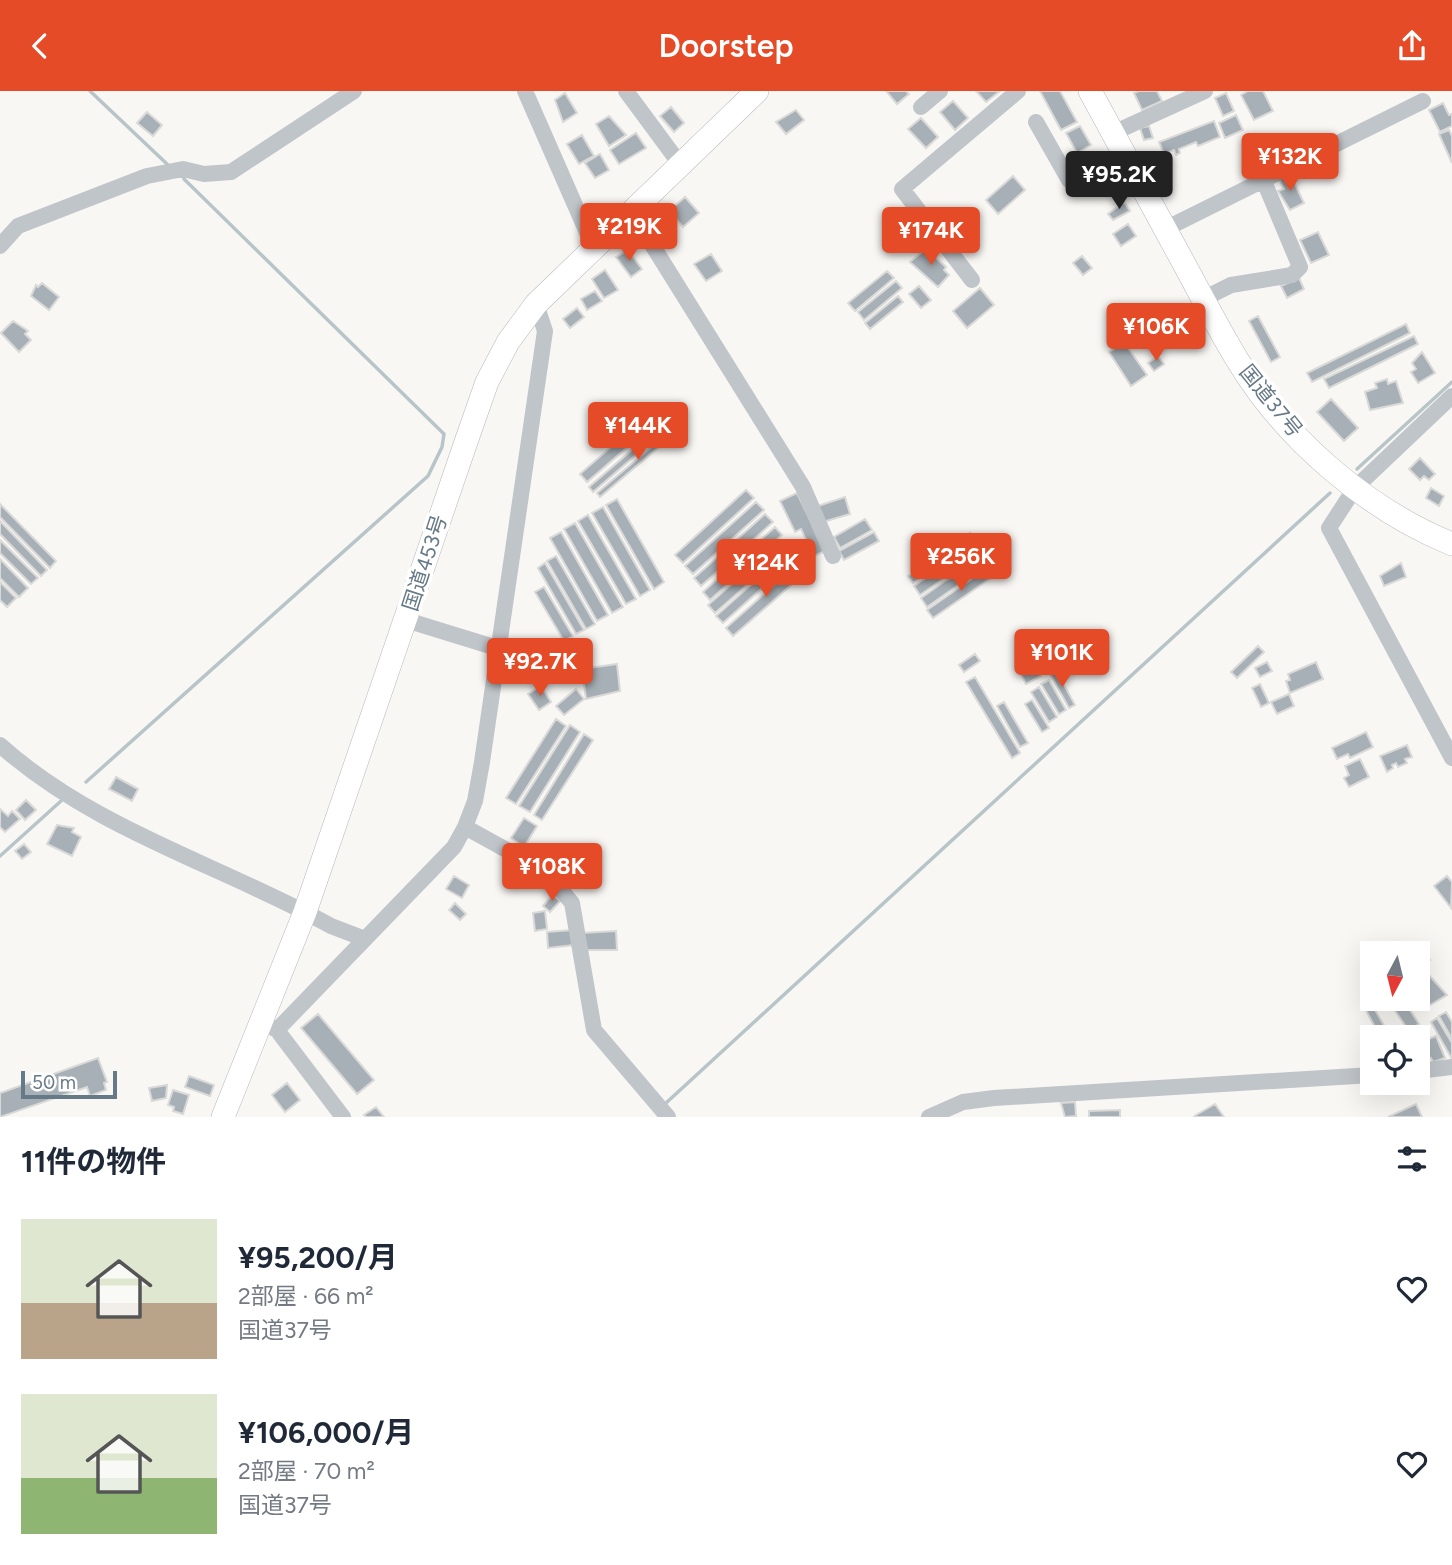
<!DOCTYPE html>
<html lang="ja">
<head>
<meta charset="utf-8">
<style>
  :root { --surface:#fff; --page:#f2f2f3; --text:#1f2937; --muted:#747a83; --accent:#e54b27 }
  body { margin:0; font-family:Figtree,"Noto Sans JP",sans-serif; background:var(--page); color:var(--text); height:100vh; display:flex; flex-direction:column; font-size:26px; white-space:nowrap }
  * { box-sizing:border-box; margin:0 }
  p { font-size:23px; color:var(--muted) }
  .icon { flex:none; width:38px; height:38px; fill:none; stroke:currentColor; stroke-width:2; stroke-linecap:round; stroke-linejoin:round }
  .map { position:relative; height:1026px; overflow:hidden }
  .drawer { display:flex; flex-direction:column; background:var(--surface); flex:1 }
  .drawer>* { flex:none }
  .needle { width:46px; rotate:187deg }
  .buttons { position:absolute; left:1360px; top:850px; display:grid; gap:14px }
  .buttons a { display:grid; place-items:center; width:70px; height:70px; border-radius:0px; background:var(--surface); box-shadow:0 7px 28px #0002; font-size:35px }
  .scale { position:absolute; left:21px; bottom:18px; width:96px; box-sizing:border-box; padding-left:7px; border:4px solid #667986; border-top:0; font-size:19px; line-height:24px; white-space:nowrap; color:#667986; -webkit-text-stroke:5px #fff; paint-order:stroke }
  .price { position:absolute; translate:-50% -60px; padding:0 16px; border-radius:7px; background:var(--accent); color:#fff; font-size:23px; line-height:46px; filter:drop-shadow(0 2px 4px #0008) }
  .price::after { content:''; position:absolute; left:50%; top:42px; width:21px; height:16px; margin-left:-10px; background:inherit; clip-path:polygon(0 0,100% 0,50% 100%) }
  .price.active { background:#222; color:#fff }
  ul { padding:0; list-style:none }
  li { display:flex; align-items:center; gap:21px; height:175px; padding:0 21px }
  li span { display:grid; place-items:center; flex:none; width:196px; height:140px; border-radius:0px; color:#555 }
  li>.icon { margin-inline-start:auto }
  span .icon { width:84px; height:84px; fill:#fffc; stroke-width:1 }
  li b { font-size:30px }
  h2 { display:flex; justify-content:space-between; align-items:center; height:84px; padding:0 21px; font-size:30px }
  header { display:flex; justify-content:space-between; align-items:center; height:91px; padding:0 21px; background:var(--accent); color:#fff; font-size:32px; font-weight:600 }
  .map>svg:first-child { display:block }
  .lines { fill:none; stroke-linecap:round; stroke-linejoin:round }
  .stream { stroke:#b8c5c8; stroke-width:3.5 }
  .building { fill:#a7b0b6; stroke:#d9d9d7; stroke-width:2 }
  .highway-casing { stroke:#b4b8bb; stroke-width:24 }
  .minor { stroke:#c0c5c9; stroke-width:16 }
  .highway { stroke:#fff; stroke-width:23 }
  .labels { text-anchor:middle; stroke-width:7; stroke-linejoin:round; paint-order:stroke }
  .street-label { font-size:21px; fill:#667986; stroke:#fff }
</style>
</head>
<body>
<header><svg class="icon" aria-label="back" viewBox="0 0 24 24"><path d="M15 5l-7 7 7 7"/></svg>Doorstep<svg class="icon" aria-label="share" viewBox="0 0 24 24"><path d="M12 15V3M7 8l5-5 5 5M5 13v7h14v-7"/></svg></header>
<div class="map">
<svg width="1452" height="1026" viewBox="0 0 1452 1026">
  <rect width="100%" height="100%" fill="#f8f7f4"/>
  <g class="lines">
    <path class="stream" d="M90 0 167 73
      M1357 378 1452 291
      M86 691 428 385 442 356 444 343 184 88
      M0 765 61 710
      M666 1012 1330 402"/>
  </g>
  <path class="building" d="M886 0H906L909 3 897 13Z
    M976 0H1000L986 11Z
    M1040 0H1060L1077 31 1061 39Z
    M1139 0H1157L1162 10 1142 19 1134 2Z
    M1248 0H1263L1273 20 1254 29 1241 4Z
    M565 2 577 22 563 31 555 9Z
    M1226 2 1234 20 1223 25 1215 7Z
    M953 10 968 27 955 39 940 21Z
    M1443 12 1449 24 1452 23V35L1440 41 1429 19Z
    M671 16 684 32 674 41 660 25Z
    M796 19 804 29 786 43 776 31Z
    M147 21 162 34 153 45 137 32Z
    M1236 24 1243 39 1225 47 1219 32Z
    M609 25 626 44 609 55 596 33Z
    M921 27 938 46 926 57 908 38Z
    M1214 30 1220 46 1198 55 1196 51 1179 58 1180 62 1176 64 1174 59 1164 63 1159 51Z
    M1080 35 1091 54 1077 62 1066 42Z
    M1149 35 1153 47 1144 49 1140 37Z
    M1449 39 1452 45V72L1439 43Z
    M636 42 646 57 619 73 610 59Z
    M582 44 594 65 579 73 567 53Z
    M600 63 609 79 595 87 585 72Z
    M1290 83 1304 112 1290 119 1278 100 1284 98 1279 88Z
    M1013 85 1025 99 998 123 986 109Z
    M685 106 699 122 683 136 669 120Z
    M1124 111 1130 120 1113 129 1108 123Z
    M1128 133 1136 145 1121 155 1113 143Z
    M1318 141 1329 164 1311 172 1300 149Z
    M926 158 946 176 944 179 949 184 938 196 910 171Z
    M628 159 642 178 631 186 616 166Z
    M711 163 722 180 706 190 694 173Z
    M1082 165 1092 177 1083 184 1073 172Z
    M605 179 618 199 604 207 592 188Z
    M887 180 894 187 855 220 848 212Z
    M1299 187 1304 198 1287 207 1281 195Z
    M896 190 902 197 864 229 858 221Z
    M42 192 59 206 49 219 31 205 36 194 38 196Z
    M919 195 931 209 921 217 909 203Z
    M980 197 994 214 967 237 953 220Z
    M595 200 602 210 587 219 581 208Z
    M898 205 903 211 870 238 865 232Z
    M1155 213 1162 224 1141 236 1135 225Z
    M577 217 584 226 570 237 563 228Z
    M1258 225 1280 266 1271 271 1249 230Z
    M13 230 28 240 25 243 31 249 19 261 1 242Z
    M1406 233 1410 242 1312 291 1307 282Z
    M1414 245 1418 253 1329 297 1324 288Z
    M1124 251 1147 284 1131 295 1109 261Z
    M1422 261 1435 282 1418 292 1411 281 1416 278 1412 272Z
    M1158 265 1164 273 1154 280 1148 272Z
    M1387 288 1388 293 1396 290 1403 312 1370 319 1365 301 1377 297 1375 292Z
    M1331 308 1358 337 1344 350 1317 321Z
    M659 314 666 323 587 391 580 383Z
    M668 328 672 333 593 401 589 396Z
    M675 336 679 339 600 406 597 402Z
    M1420 367 1435 383 1429 389 1424 385 1420 389 1409 378Z
    M1431 397 1444 405 1439 415 1426 407Z
    M746 399 754 407 683 472 675 464Z
    M797 402 825 460 814 465 801 438 795 441 780 410Z
    M845 406 850 423 823 431 818 415Z
    M617 408 664 491 654 498 606 414Z
    M756 411 764 419 693 483 685 475Z
    M0 413 56 470 50 477 0 426Z
    M603 416 650 499 640 505 592 422Z
    M765 423 773 431 701 495 694 487Z
    M588 424 636 508 626 513 578 430Z
    M865 428 872 439 840 457 834 446Z
    M0 430 47 479 41 485 0 443Z
    M575 432 623 516 612 522 564 438Z
    M775 436 782 444 710 509 703 501Z
    M561 441 608 524 597 530 550 447Z
    M874 441 879 450 844 469 839 460Z
    M970 442 975 449 913 492 908 485Z
    M0 449 38 487 31 493 0 462Z
    M782 449 789 457 715 522 708 514Z
    M976 453 982 461 920 504 914 495Z
    M790 459 797 466 723 532 716 525Z
    M982 464 988 473 927 516 921 507Z
    M556 465 595 533 586 538 547 470Z
    M0 468 28 497 19 506 0 487Z
    M545 472 584 539 576 543 538 477Z
    M799 472 806 481 733 545 726 537Z
    M1401 472 1406 486 1384 495 1380 485Z
    M989 476 995 484 933 527 927 519Z
    M0 491 16 507 7 516 0 509Z
    M544 496 573 545 564 550 535 501Z
    M558 550 564 557 552 566 546 559Z
    M1258 555 1264 561 1237 587 1231 581Z
    M975 563 980 570 964 581 959 574Z
    M1033 570 1041 585 1026 593 1018 578Z
    M1267 571 1272 580 1260 586 1255 577Z
    M1316 571 1323 588 1290 602 1286 590 1290 589 1288 583Z
    M617 573 620 600 586 608 582 578Z
    M1056 579 1075 614 1069 617 1050 583Z
    M975 586 1020 662 1012 667 966 591Z
    M1049 589 1066 619 1059 623 1041 593Z
    M1260 593 1269 612 1261 616 1252 597Z
    M541 595 551 611 539 619 528 603Z
    M1039 596 1057 626 1049 631 1031 601Z
    M576 598 584 608 564 624 556 615Z
    M1289 603 1294 615 1277 623 1271 611Z
    M1032 609 1049 637 1042 641 1025 613Z
    M1004 611 1028 652 1020 656 997 615Z
    M556 628 566 635 516 713 506 707Z
    M570 634 580 641 530 721 519 715Z
    M1366 641 1373 656 1350 667 1348 663 1337 668 1332 657Z
    M584 643 593 649 542 729 534 724Z
    M1407 654 1412 666 1405 668 1407 672 1398 676 1396 672 1392 674 1393 677 1387 681 1380 665Z
    M1360 668 1369 686 1349 696 1344 687 1349 684 1345 675Z
    M116 686 138 698 132 710 109 698Z
    M26 709 36 719 25 729 16 719Z
    M0 718 8 725 12 720 20 728 5 741 0 736Z
    M524 727 537 735 524 756 511 747Z
    M57 734 74 737 72 741 81 746 72 765 47 753Z
    M24 753 31 761 22 768 15 760Z
    M454 785 469 794 462 807 446 798Z
    M1447 785 1452 791 1451 817 1434 795Z
    M553 803 560 810 550 821 543 815Z
    M455 812 466 823 460 829 449 819Z
    M545 820 547 838 535 840 533 822Z
    M572 839 574 854 548 857 547 841Z
    M616 840 617 859H584L582 842Z
    M1423 861 1430 869 1418 879V866Z
    M1427 882 1447 904 1430 914 1418 901V891Z
    M1393 908H1403L1419 933 1409 940 1389 911Z
    M1370 910 1391 947H1381L1363 914Z
    M1446 921 1452 931V948L1439 925Z
    M318 923 374 989 357 1003 301 937Z
    M1437 927 1452 952V968L1431 931Z
    M1436 945 1445 967 1433 971 1431 967 1418 972V952Z
    M98 967 107 991 104 992 106 999 90 1005 87 996 0 1026V1002Z
    M189 985 214 994 210 1005 185 996Z
    M287 992 300 1009 285 1021 272 1004Z
    M167 994 166 1007 152 1010 149 997Z
    M173 999 189 1004 183 1023 173 1020 174 1016 168 1014Z
    M1075 1011 1076 1025 1065 1026 1061 1012Z
    M1215 1013 1224 1026H1194L1196 1024Z
    M1416 1013 1422 1026H1388Z
    M376 1016 384 1026H366L364 1024Z
    M1120 1019V1026H1089V1020Z"/>
  <g class="lines">
    <defs>
      <path id="highway" d="M1090 0C1119 53 1148 106 1176 158 1197 196 1216 234 1238 270 1285 348 1368 419 1452 453
        M223 1026 305 821 467 348 487 291 508 251 536 213 757 0"/>
    </defs>
    <use href="#highway" class="highway-casing"/>
    <path class="minor" d="M525 0 593 155
      M626 0 680 73
      M921 16 940 0
      M1036 31 1069 89 1129 71
      M1113 42 1205 0
      M631 120 803 396 833 465
      M1165 138 1423 10
      M0 155 18 135 147 85 183 78 204 83 231 81 354 0
      M972 189 902 98 1018 0
      M1203 208 1231 194 1292 184 1300 176 1263 88
      M1452 305 1355 397 1329 437 1452 667
      M406 529 497 557
      M0 654C95 739 221 774 331 835L365 848
      M465 736 532 773 557 794 572 812 594 939 668 1026
      M261 930 277 939 454 756 465 736 475 710 482 671 545 240 536 213
      M277 939 343 1026
      M1418 980 1452 976
      M929 1026 963 1011 994 1007 1372 984"/>
    <use href="#highway" class="highway"/>
  </g>
  <g class="labels">
    <g class="street-label">
      <text transform="translate(1271 310) rotate(51)" y="7">国道37号</text>
      <text transform="translate(425 472) rotate(-72)" y="7">国道453号</text>
    </g>
  </g>
</svg>
<div class="buttons">
<a><svg class="needle" viewBox="-14 -14 28 28"><path d="M0-13l5 13h-10z" fill="#e53935"/><path d="M0 13l5-13h-10z" fill="#747a83"/></svg></a>
<a><svg class="icon" aria-label="locate" viewBox="0 0 24 24"><circle cx="12" cy="12" r="6"/><path d="M12 2v4M12 18v4M2 12h4M18 12h4"/></svg></a>
</div>
<div class="scale">50 m</div>
<b class="price" style="left:1290px;top:102px">¥132K</b>
<b class="price active" style="left:1119px;top:120px">¥95.2K</b>
<b class="price" style="left:629px;top:172px">¥219K</b>
<b class="price" style="left:931px;top:176px">¥174K</b>
<b class="price" style="left:1156px;top:272px">¥106K</b>
<b class="price" style="left:638px;top:371px">¥144K</b>
<b class="price" style="left:961px;top:502px">¥256K</b>
<b class="price" style="left:766px;top:508px">¥124K</b>
<b class="price" style="left:1062px;top:598px">¥101K</b>
<b class="price" style="left:540px;top:607px">¥92.7K</b>
<b class="price" style="left:552px;top:812px">¥108K</b>
</div>
<section class="drawer">
<h2>11件の物件<svg class="icon" aria-label="filters" viewBox="0 0 24 24"><path d="M4 7h16M4 17h16"/><circle cx="9" cy="7" r="2"/><circle cx="15" cy="17" r="2"/></svg></h2>
<ul>
<li><span style="background:linear-gradient(#dfe7d0 60%,#b9a48a 0)"><svg class="icon" aria-label="home" viewBox="0 0 24 24"><path d="M3 11l9-7 9 7M6 9v11h12V9"/></svg></span><div><b>¥95,200/月</b><p>2部屋 · 66 m²</p><p>国道37号</p></div><svg class="icon" aria-label="heart" viewBox="0 0 24 24"><path d="M12 20l-8-8c-3-5 5-10 8-4 3-6 11-1 8 4z"/></svg></li>
<li><span style="background:linear-gradient(#dfe7d0 60%,#8fb573 0)"><svg class="icon" aria-label="home" viewBox="0 0 24 24"><path d="M3 11l9-7 9 7M6 9v11h12V9"/></svg></span><div><b>¥106,000/月</b><p>2部屋 · 70 m²</p><p>国道37号</p></div><svg class="icon" aria-label="heart" viewBox="0 0 24 24"><path d="M12 20l-8-8c-3-5 5-10 8-4 3-6 11-1 8 4z"/></svg></li>
</ul>
</section>
</body>
</html>
